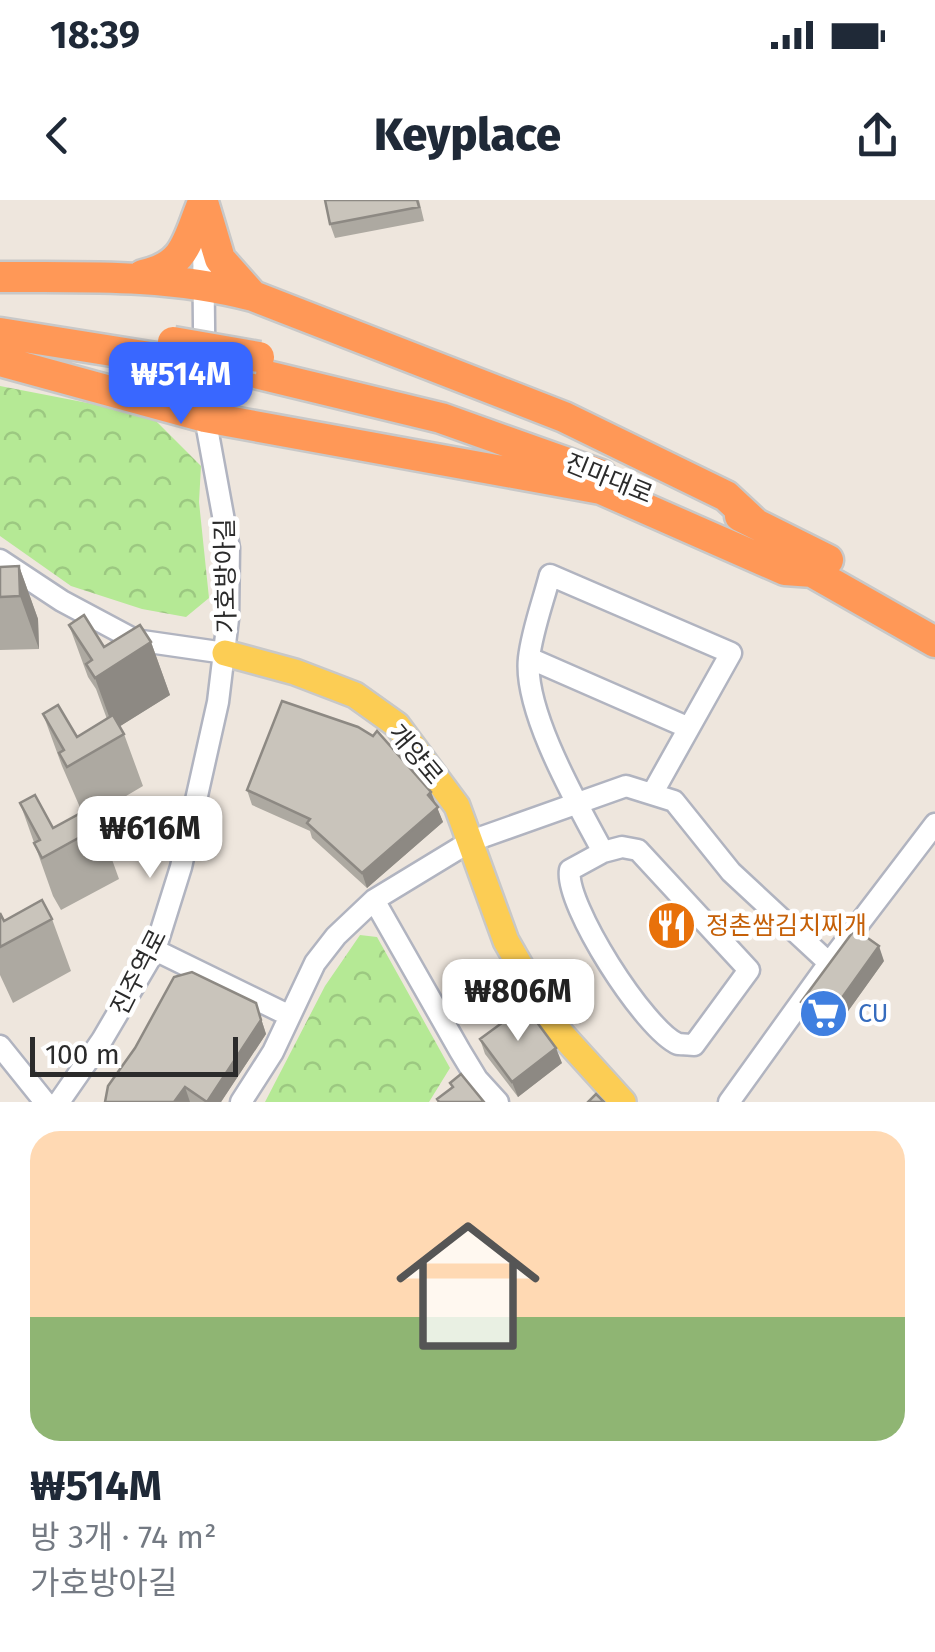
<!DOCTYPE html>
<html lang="ko">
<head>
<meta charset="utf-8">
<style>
  :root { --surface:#fff; --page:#f6f6f7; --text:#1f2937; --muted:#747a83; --accent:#3967ff }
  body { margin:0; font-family:"Fira Sans","Noto Sans KR",sans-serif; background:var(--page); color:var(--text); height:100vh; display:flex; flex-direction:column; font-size:38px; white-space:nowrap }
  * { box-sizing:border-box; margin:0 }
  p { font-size:32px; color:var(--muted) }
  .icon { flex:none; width:55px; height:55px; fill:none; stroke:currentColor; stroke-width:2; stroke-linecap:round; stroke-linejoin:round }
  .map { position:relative; height:902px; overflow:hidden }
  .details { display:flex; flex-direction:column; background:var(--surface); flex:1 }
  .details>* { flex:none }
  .scale { position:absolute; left:30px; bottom:25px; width:208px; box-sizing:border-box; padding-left:10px; border:5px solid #2b2b2b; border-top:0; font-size:28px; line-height:35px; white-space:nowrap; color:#2b2b2b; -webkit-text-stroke:8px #fff; paint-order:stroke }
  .price { position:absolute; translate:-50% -85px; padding:0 22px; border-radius:20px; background:#fff; color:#222; font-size:32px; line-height:65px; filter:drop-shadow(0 2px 5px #0008) }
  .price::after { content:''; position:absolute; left:50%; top:60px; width:30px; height:22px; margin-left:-15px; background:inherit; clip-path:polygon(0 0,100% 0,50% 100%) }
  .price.active { background:var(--accent); color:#fff }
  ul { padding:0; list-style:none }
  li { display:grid; align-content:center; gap:20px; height:530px; padding:0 30px }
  li span { display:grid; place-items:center; height:310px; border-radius:30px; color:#555 }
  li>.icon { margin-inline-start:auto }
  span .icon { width:180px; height:180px; fill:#fffc; stroke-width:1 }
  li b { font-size:42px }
  .status { display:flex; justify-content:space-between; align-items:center; height:70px; padding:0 50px; background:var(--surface); direction:ltr }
  .status svg { height:28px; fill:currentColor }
  header { display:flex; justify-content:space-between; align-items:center; height:130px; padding:0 30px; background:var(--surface); font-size:45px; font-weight:800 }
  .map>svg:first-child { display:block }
  .park { fill:url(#park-crowns) }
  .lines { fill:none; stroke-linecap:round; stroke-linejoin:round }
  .minor-casing { stroke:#b1b4c0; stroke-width:25 }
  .major-casing { stroke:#c8c8c8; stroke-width:30 }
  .highway-casing { stroke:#c8c8c8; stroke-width:35 }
  .minor { stroke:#fff; stroke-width:20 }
  .major { stroke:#fccd54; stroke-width:25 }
  .highway { stroke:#ff9857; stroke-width:30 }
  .highway-bridge-casing { stroke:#c8c8c8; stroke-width:35; stroke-linecap:butt }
  .highway-bridge { stroke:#ff9857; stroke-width:30 }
  .wall { fill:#ada9a1 }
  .shaded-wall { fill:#8d8983 }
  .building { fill:#c9c4bb; stroke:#8d8983; stroke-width:2.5 }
  .labels { text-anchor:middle; stroke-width:9; stroke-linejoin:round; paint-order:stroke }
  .street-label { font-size:25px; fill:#2b2b2b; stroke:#fff }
  .food-label { font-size:25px; fill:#c56008; stroke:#fff; text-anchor:start }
  .shop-label { font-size:25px; fill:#366cbe; stroke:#fff; text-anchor:start }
</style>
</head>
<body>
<div class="status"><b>18:39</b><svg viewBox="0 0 49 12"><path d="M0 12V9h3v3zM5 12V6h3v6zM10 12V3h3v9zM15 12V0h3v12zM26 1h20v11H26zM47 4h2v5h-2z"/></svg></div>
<header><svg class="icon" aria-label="back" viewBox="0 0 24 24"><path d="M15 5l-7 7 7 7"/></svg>Keyplace<svg class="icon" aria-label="share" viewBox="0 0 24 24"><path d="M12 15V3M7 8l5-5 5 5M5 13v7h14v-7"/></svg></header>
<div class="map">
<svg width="935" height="902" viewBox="0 0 935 902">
  <defs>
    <pattern id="park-crowns" width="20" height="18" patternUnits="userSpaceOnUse" patternTransform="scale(2.5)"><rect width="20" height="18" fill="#b5e995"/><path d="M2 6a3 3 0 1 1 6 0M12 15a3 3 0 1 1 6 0" fill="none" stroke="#9cc881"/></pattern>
  </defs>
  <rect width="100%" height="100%" fill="#eee6dd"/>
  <path class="park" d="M0 186 150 215 201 266 199 302 209 398 186 417 142 409 71 386 0 336Z
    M360 735 377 737 450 868 429 902H265L325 786Z"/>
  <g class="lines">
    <defs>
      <path id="minor" d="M0 360 62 401 135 440 225 453
        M529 458 689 528
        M603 652 570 670C564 704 645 830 678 844 679 844 692 845 694 845L749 770 638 650 622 647 603 652C578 605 523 511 529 458 532 431 543 402 550 375L731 453 652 594
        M374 700 460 851 477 879 498 902
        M155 750 288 815
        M0 846 45 902
        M59 902 102 840 155 750 181 667 218 502 228 419 229 348 205 217 203 32
        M241 902 273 852 315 763 336 736 374 700 471 641 626 586 674 601 731 672 829 763
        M729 902 829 763 935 624"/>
      <path id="major" d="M225 453 295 472 355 495 397 525 457 606 506 741 556 828 623 902"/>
      <path id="highway" d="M143 75C187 65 187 40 203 2L220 59 251 94
        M0 77C86 77 169 74 253 96L564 217 726 296 756 324
        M0 133 175 161
        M0 161 205 217 601 289 785 370 813 372
        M259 174 441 218 601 275
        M740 316 828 360
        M798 364 935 442"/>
    </defs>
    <use href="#minor" class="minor-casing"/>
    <use href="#major" class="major-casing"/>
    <use href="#highway" class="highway-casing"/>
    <use href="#minor" class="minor"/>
    <use href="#major" class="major"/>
    <use href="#highway" class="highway"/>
    <defs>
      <path id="highway-bridge" d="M173 142 259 157"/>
    </defs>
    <use href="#highway-bridge" class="highway-bridge-casing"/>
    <use href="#highway-bridge" class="highway-bridge"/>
  </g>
  <path class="wall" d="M419 0 424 21 335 38 330 24Z
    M19 366 38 419 39 449 0 450V367Z
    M69 425 104 447 151 442 170 495 120 526 124 534 143 586 94 615 100 626 119 679 61 710 53 696 20 603 53 628 82 612 62 566 43 514 77 537 107 519 96 489 88 477Z
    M247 590 435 604 443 622 367 688 312 638 310 631 252 605Z
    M0 713 4 721 52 719 71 771 13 803 0 775Z
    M650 716 686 719 689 727 661 741Z
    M884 761 831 835 807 818 801 802Z
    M256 803 266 834 221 902H105Z
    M480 839 562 863 518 897 485 854Z"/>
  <path class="shaded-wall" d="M19 366 38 419 39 449 20 396Z
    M151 442 170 495 114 530 95 478Z
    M431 592 443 622 367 688 362 673Z
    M879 746 884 761 831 835 826 820Z
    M256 803 266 834 221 902H207Z
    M556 848 562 863 518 897 512 882Z
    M185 887 190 902H174Z"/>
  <path class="building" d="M325 0H417L419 7 330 24Z
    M19 366 20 396 0 397V367Z
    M84 415 104 447 140 425 151 442 95 478 86 464 92 460 69 425Z
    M282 501 358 527 373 536 377 531 431 592 428 595 438 607 362 673 307 623 310 619 247 590Z
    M58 505 77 537 113 515 124 534 67 567 59 553 64 550 43 514Z
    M35 595 53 628 90 608 100 626 42 658 34 643 40 640 20 603Z
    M42 700 52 719 0 747V713L4 721Z
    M674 704 686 719 658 733 650 716Z
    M855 729 879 746 826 820 801 802Z
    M192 772 256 803 261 820 207 902 185 887 174 902H105L108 886 135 848 174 777Z
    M525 806 556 848 512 882 480 839Z
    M461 874 484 902H439L437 899 453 887 450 883Z
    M596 894 604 902H588Z"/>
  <defs>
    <symbol id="restaurant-disc" viewBox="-11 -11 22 22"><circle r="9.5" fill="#e8710a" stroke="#fff"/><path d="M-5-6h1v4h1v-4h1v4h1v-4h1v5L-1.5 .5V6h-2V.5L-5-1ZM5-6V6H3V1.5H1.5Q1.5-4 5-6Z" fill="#fff"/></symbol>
    <symbol id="supermarket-disc" viewBox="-11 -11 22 22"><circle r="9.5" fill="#3f7fe0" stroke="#fff"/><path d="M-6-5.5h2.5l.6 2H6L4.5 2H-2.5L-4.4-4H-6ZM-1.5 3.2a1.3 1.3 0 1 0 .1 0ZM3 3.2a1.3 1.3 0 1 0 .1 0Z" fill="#fff"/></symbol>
  </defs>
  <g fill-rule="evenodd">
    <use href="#restaurant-disc" x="644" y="698" width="55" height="55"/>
    <use href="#supermarket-disc" x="796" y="786" width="55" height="55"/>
  </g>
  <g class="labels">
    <g class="street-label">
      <text transform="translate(609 278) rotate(22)" y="9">진마대로</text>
      <text transform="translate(225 376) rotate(-91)" y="9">가호방아길</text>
      <text transform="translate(416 554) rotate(50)" y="9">개양로</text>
      <text transform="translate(138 772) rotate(-63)" y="9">진주역로</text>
    </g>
    <g class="food-label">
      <text x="706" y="734">정촌쌈김치찌개</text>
    </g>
    <g class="shop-label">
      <text x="858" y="822">CU</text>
    </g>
  </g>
</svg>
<div class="scale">100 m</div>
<b class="price active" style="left:181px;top:227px">₩514M</b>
<b class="price" style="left:150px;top:681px">₩616M</b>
<b class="price" style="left:518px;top:844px">₩806M</b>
</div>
<section class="details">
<ul>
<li><span style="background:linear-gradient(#ffd9b3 60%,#8fb573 0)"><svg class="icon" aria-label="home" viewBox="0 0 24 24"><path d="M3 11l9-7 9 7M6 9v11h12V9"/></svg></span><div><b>₩514M</b><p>방 3개 · 74 m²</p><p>가호방아길</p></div></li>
</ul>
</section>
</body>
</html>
